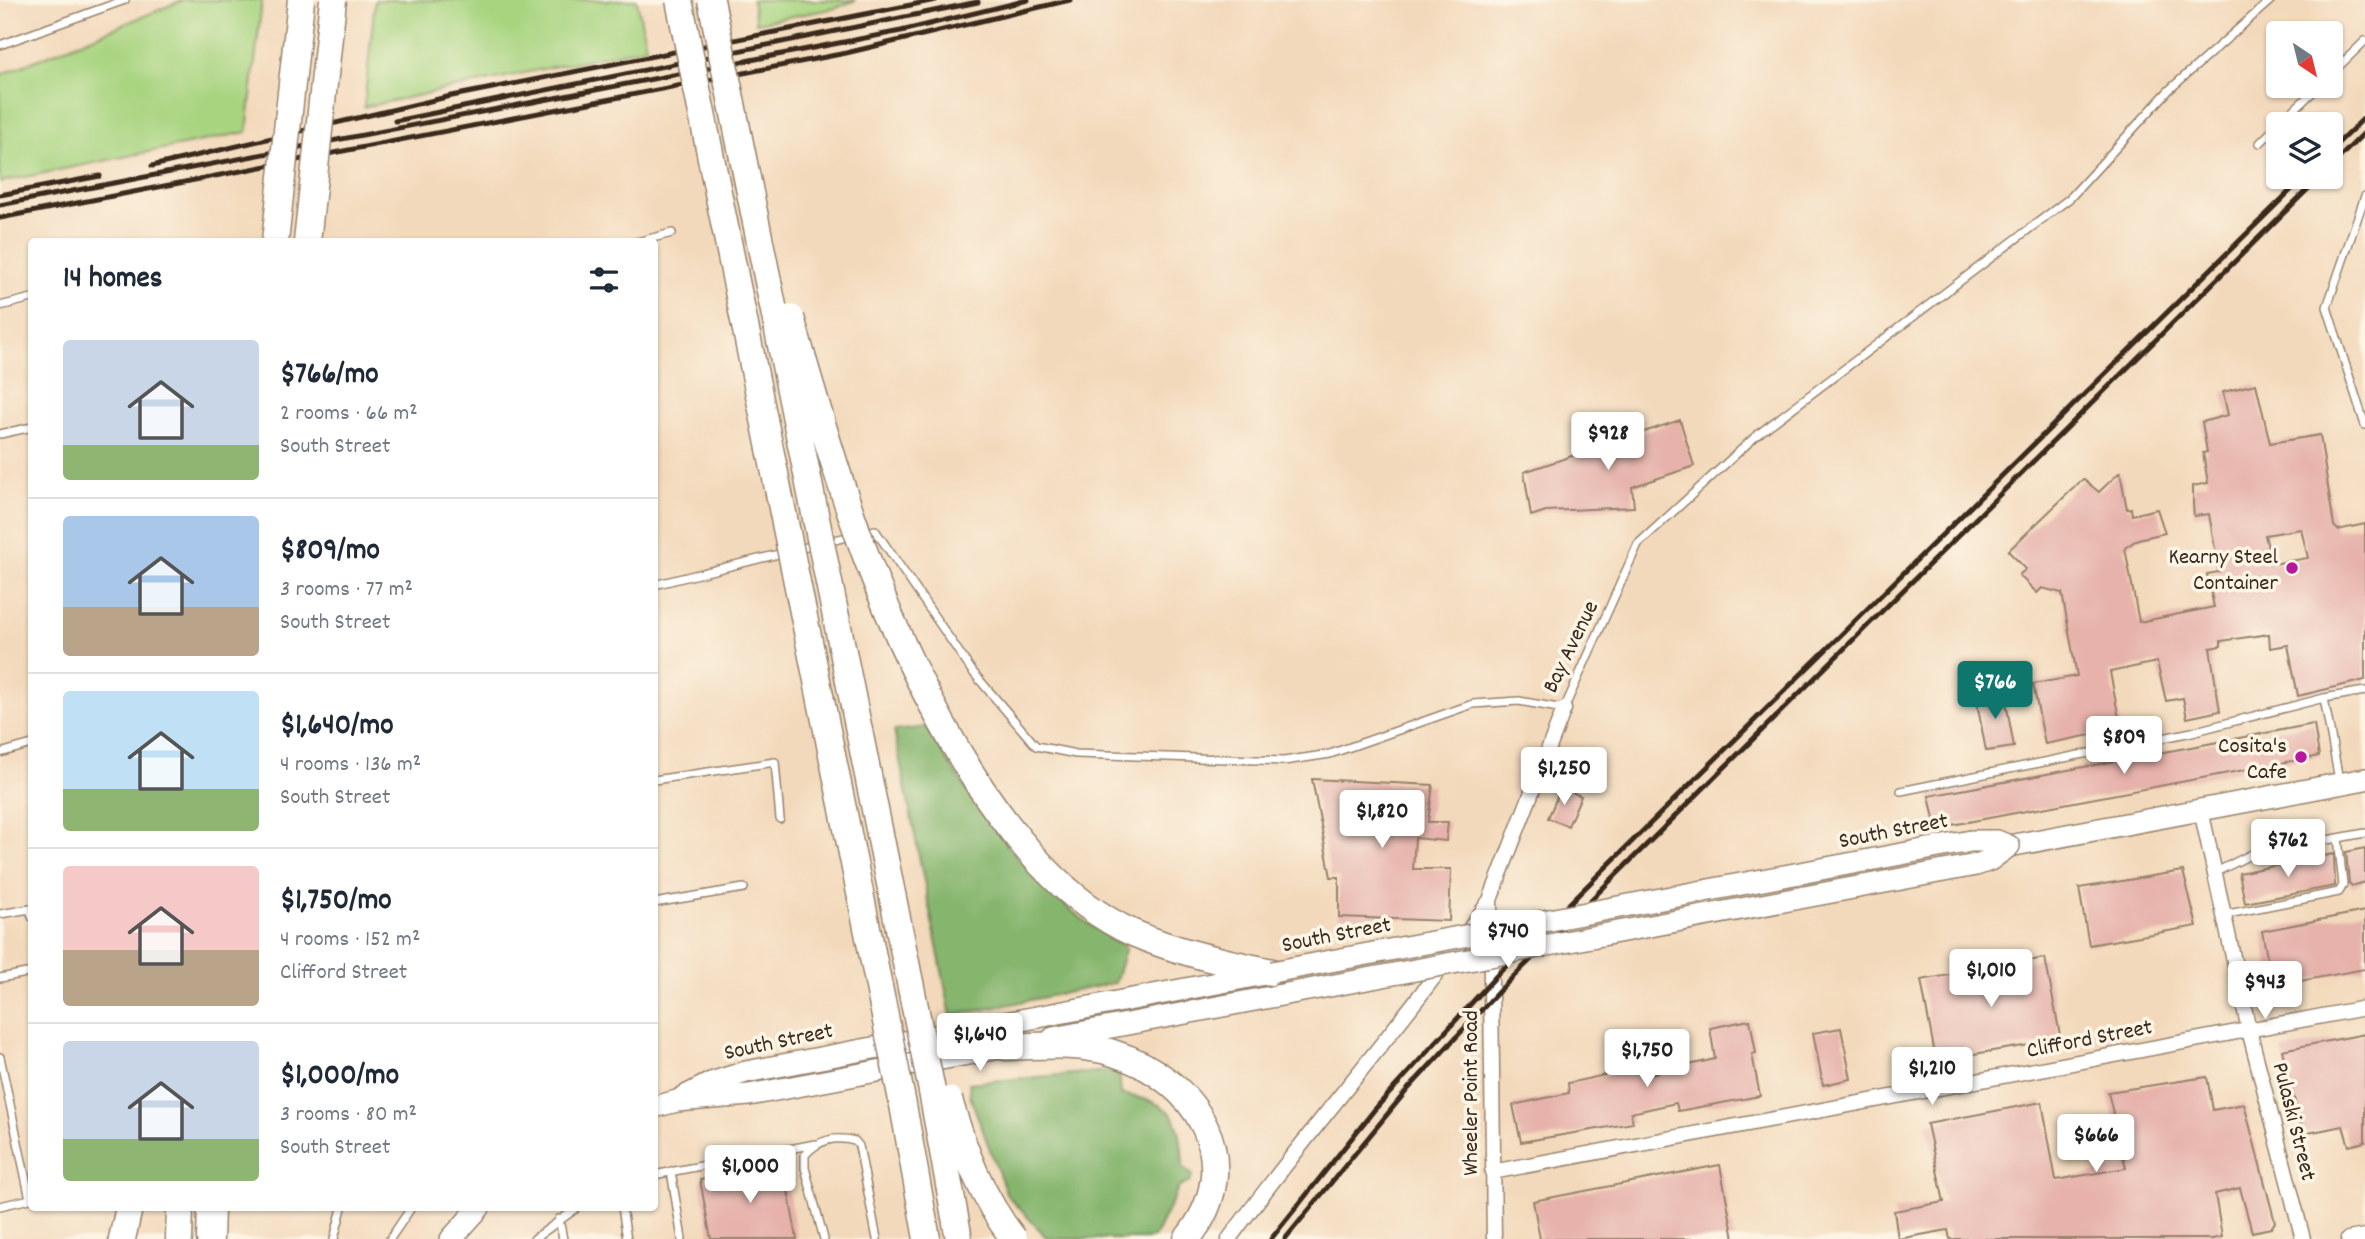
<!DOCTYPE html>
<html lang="en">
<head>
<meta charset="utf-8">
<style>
  :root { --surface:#fff; --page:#f2f2f3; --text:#1f2937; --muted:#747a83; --line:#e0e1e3; --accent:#0f766e }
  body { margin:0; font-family:Dekko,sans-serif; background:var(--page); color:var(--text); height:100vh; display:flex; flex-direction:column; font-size:26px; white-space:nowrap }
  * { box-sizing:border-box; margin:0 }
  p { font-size:23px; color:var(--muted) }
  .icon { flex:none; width:38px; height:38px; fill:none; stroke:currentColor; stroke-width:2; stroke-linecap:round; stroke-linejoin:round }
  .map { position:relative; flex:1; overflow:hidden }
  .side { position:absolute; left:28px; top:238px; width:630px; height:973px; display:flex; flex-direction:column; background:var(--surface); border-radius:7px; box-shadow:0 2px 5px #0004 }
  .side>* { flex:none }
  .needle { width:46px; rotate:145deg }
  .fabs { position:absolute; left:2266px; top:21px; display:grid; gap:14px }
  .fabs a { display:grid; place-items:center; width:77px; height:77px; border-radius:7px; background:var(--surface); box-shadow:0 2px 5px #0004; font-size:35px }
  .price { position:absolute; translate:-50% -60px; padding:0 16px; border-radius:7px; background:#fff; color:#222; font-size:23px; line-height:46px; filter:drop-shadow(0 2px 4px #0008) }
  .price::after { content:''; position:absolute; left:50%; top:42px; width:21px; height:16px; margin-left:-10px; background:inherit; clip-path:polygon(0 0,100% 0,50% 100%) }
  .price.current { background:var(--accent); color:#fff }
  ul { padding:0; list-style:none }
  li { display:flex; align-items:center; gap:21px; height:175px; padding:0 35px }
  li+li { border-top:2px solid var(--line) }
  li span { display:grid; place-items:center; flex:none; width:196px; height:140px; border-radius:7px; color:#555 }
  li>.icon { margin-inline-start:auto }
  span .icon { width:84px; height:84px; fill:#fffc; stroke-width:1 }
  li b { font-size:30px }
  h2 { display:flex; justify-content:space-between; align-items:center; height:84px; padding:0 35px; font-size:30px }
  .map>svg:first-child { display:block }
  .green { fill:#a8d480; stroke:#727f4f; stroke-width:2 }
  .forest { fill:#86b66e; stroke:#607046; stroke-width:2 }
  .building { fill:#e6b2ab; fill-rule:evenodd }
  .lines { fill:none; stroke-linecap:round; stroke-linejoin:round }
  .lane-casing { stroke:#97826c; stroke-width:10 }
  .street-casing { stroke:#97826c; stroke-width:17 }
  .secondary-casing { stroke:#97826c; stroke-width:24 }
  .highway-casing { stroke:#97826c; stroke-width:29 }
  .lane { stroke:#fff; stroke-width:7 }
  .street { stroke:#fff; stroke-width:14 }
  .secondary { stroke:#fff; stroke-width:21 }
  .highway { stroke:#fff; stroke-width:26 }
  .rail { stroke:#3b2a1e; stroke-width:5 }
  .secondary-bridge-casing { stroke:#97826c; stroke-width:24; stroke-linecap:butt }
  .highway-bridge-casing { stroke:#97826c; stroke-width:29; stroke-linecap:butt }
  .secondary-bridge { stroke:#fff; stroke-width:21 }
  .highway-bridge { stroke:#fff; stroke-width:26 }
  .poi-dot { fill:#b5179e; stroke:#fcf5e5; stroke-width:2.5 }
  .labels { text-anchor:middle; stroke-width:7; stroke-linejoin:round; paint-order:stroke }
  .poi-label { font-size:23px; fill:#3b2a1e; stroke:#fcf5e5; text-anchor:end }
  .street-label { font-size:23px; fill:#3b2a1e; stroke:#fcf5e5 }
</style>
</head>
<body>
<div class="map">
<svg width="2365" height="1239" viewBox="0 0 2365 1239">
  <rect width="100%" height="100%" fill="#fcf5e5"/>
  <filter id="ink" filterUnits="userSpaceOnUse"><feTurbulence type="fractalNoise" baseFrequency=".0143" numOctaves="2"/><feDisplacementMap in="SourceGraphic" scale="14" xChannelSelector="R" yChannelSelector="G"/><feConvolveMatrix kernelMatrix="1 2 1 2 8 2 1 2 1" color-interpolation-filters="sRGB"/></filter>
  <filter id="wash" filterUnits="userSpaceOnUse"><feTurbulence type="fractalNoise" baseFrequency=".00686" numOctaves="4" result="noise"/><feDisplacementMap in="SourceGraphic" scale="28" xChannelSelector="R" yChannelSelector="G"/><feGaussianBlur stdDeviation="1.57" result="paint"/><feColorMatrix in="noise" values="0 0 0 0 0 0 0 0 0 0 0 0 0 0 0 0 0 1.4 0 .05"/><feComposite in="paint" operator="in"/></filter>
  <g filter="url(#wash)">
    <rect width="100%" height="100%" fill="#f3d9bb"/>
    <path class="green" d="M183 0H262L247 132 0 182V75Z
      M375 0H637L646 47 364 107Z
      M752 0H856L836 8 756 23Z"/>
    <path class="forest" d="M926 727C969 796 1015 868 1081 918 1095 929 1111 938 1126 947L1115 983 951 1016 894 731Z
      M1119 1070 1121 1094C1173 1104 1181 1113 1183 1167L1192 1175 1190 1182 1179 1187 1155 1236 1150 1239H1048L1007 1195 970 1096 969 1083Z"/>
    <g id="blocks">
      <path class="building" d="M2256 384 2270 443 2320 435 2334 526 2338 530 2365 524V680L2298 696 2288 645 2270 648 2269 634 2221 641V646L2210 648 2220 711 2187 718 2183 698 2166 701 2157 662 2110 672 2121 729 2045 744 2033 684 2077 676 2062 593 2042 588 2037 593 2019 575 2026 569 2008 551 2083 479 2099 492 2120 472 2127 509 2131 508 2132 515 2157 509 2165 533 2138 539 2125 548 2139 622 2214 607 2207 574 2219 572 2209 514 2194 516 2193 505V486L2208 483 2203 453 2207 452 2202 422 2228 415 2223 392ZM2301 529 2308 558 2272 564 2265 535Z
        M1680 420 1694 466 1632 487 1634 507 1546 511 1531 516 1524 472Z
        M2004 691 2014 747 1986 751 1976 697Z
        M2314 724 2319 756 1936 828 1929 796Z
        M1312 779 1433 785 1428 822H1448L1446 841 1415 838 1413 869H1451L1449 921 1339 917V877H1331Z
        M1561 788 1581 796 1568 826 1548 818Z
        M2365 848V882L2352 886 2349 883 2346 852Z
        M2334 854 2335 886 2245 903 2239 873Z
        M2183 871 2197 926 2089 945 2079 888Z
        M2365 911V969L2290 983 2286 980 2272 983 2262 931Z
        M2045 958 2061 1040 1936 1060 1921 980Z
        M1750 1020 1756 1053 1752 1054 1760 1096 1678 1111 1676 1103 1631 1113 1633 1123 1521 1142 1513 1105 1569 1093 1568 1083 1624 1071 1620 1050 1644 1045 1650 1074 1715 1059 1710 1028Z
        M1841 1028 1851 1079 1823 1085 1813 1033Z
        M2365 1034V1142L2349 1146 2343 1126 2303 1134 2282 1050Z
        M2207 1077 2213 1110 2244 1104 2275 1222 2271 1228 2252 1232 2240 1188 2215 1194 2222 1237 2212 1239H1950L1948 1230 1898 1239 1894 1211 1944 1202 1927 1124 2042 1102 2056 1180 2126 1168 2108 1092Z
        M783 1163 797 1239H711L700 1180Z
        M1720 1165 1734 1239H1540L1533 1201Z"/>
    </g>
  </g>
  <g filter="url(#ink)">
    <use href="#blocks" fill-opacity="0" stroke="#97826c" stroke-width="2"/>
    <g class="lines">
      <defs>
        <path id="lane" d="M0 45 125 0
          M2331 74 2365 41
          M2279 124 2319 86
          M2260 143 2278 125
          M2365 196 2327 307 2365 425
          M637 242 672 233
          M0 306 32 298
          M0 434 32 427
          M654 585 875 530 972 671 1036 746 1076 754 1284 761 1330 754 1473 704 1519 701 1564 709 1638 544 1757 435 2070 198 2169 90 2271 0
          M2324 698 2365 691
          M0 753 32 744
          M654 780 775 762 780 819
          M1901 791 2192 732 2324 698 2339 780
          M2214 873 2252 854 2365 833
          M654 903 744 888
          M0 914 30 909 32 917
          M2223 915 2339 892 2343 885 2338 838
          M0 978 32 972
          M0 1057 30 1199 0 1206
          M671 1171 682 1239
          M654 1175 815 1144
          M622 1208 627 1239
          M559 1219 563 1239
          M334 1239 342 1208
          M390 1239 411 1208
          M534 1239 577 1208
          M824 1239 805 1168V1155C819 1139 835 1136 855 1141L859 1146 877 1239"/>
        <path id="street" d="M2201 810 2249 1030 2303 1239
          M1492 1172 2365 1008
          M1229 1239C1313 1124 1409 1018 1490 900
          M1494 1239 1490 900 1564 709
          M2348 1239 2365 1236"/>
        <path id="secondary" d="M2009 846 2365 779
          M1053 1038 1276 996
          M682 1098 711 1083 746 1072 1265 974
          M654 1107 677 1101 749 1095 1021 1044
          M451 1239 479 1208"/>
        <path id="highway" d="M971 773C1012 836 1063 901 1133 933 1177 952 1224 962 1272 972
          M1006 1047C1041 1046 1079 1042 1113 1053 1197 1079 1249 1162 1187 1239
          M122 1239 129 1208
          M179 1239 180 1208
          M210 1239 211 1208"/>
      </defs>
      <use href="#lane" class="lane-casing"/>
      <use href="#street" class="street-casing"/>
      <use href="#secondary" class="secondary-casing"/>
      <use href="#highway" class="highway-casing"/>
      <use href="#lane" class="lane"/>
      <use href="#street" class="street"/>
      <use href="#secondary" class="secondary"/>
      <use href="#highway" class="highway"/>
      <path class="rail" d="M395 121 978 2
        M2331 150 2365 117
        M152 166 447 97 936 0
        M2331 166 2365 132
        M0 195 100 176
        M0 205 901 31 1028 0
        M0 218 846 53 1070 0
        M1271 1239 1375 1109 1498 974 2304 177
        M1285 1239 1408 1089 1499 991 2320 177"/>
      <defs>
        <path id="secondary-bridge" d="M1272 972 1971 841H1997L2009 846 1990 860 1976 865 1276 996"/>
        <path id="highway-bridge" d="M679 0 903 1105 927 1239
          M711 0 931 1086 959 1239
          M275 242 301 0
          M307 242 333 0
          M791 318C839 483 879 625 971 773
          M949 1100C964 1150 981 1197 1014 1239"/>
      </defs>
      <use href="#secondary-bridge" class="secondary-bridge-casing"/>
      <use href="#highway-bridge" class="highway-bridge-casing"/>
      <use href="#secondary-bridge" class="secondary-bridge"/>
      <use href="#highway-bridge" class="highway-bridge"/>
    </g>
  </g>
  <g class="poi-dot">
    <circle cx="2292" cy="568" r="7"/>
    <circle cx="2301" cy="757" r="7"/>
  </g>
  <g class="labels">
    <g class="poi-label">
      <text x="2278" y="563">Kearny Steel<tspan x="2278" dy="26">Container</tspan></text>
      <text x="2287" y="752">Cosita's<tspan x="2287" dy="26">Cafe</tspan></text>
    </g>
    <g class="street-label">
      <text transform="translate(1569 646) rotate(-64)" y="8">Bay Avenue</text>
      <text transform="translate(1893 829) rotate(-11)" y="8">South Street</text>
      <text transform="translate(1336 933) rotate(-11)" y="8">South Street</text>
      <text transform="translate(2089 1037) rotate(-11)" y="8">Clifford Street</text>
      <text transform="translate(778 1040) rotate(-12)" y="8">South Street</text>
      <text transform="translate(1469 1093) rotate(-90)" y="8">Wheeler Point Road</text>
      <text transform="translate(2296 1121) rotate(76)" y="8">Pulaski Street</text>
    </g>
  </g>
</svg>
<div class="fabs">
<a><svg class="needle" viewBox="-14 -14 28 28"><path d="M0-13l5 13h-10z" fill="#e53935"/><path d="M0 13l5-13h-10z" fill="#747a83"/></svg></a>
<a><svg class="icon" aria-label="layers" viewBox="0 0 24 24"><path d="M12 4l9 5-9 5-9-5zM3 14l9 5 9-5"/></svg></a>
</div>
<b class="price" style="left:1608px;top:472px">$928</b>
<b class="price current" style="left:1995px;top:721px">$766</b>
<b class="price" style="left:2124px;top:776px">$809</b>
<b class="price" style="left:1564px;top:807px">$1,250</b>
<b class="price" style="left:1382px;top:850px">$1,820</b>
<b class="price" style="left:2288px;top:879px">$762</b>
<b class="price" style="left:1508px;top:970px">$740</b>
<b class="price" style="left:1991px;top:1009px">$1,010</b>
<b class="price" style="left:2265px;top:1021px">$943</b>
<b class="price" style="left:980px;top:1073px">$1,640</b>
<b class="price" style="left:1647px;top:1089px">$1,750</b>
<b class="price" style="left:1932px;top:1107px">$1,210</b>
<b class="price" style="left:2096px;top:1174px">$666</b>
<b class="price" style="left:750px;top:1205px">$1,000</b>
<section class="side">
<h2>14 homes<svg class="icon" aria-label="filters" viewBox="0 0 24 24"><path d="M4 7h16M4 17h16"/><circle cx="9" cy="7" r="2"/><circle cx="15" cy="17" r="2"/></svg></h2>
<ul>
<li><span style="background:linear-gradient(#c9d6e8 75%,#8fb573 0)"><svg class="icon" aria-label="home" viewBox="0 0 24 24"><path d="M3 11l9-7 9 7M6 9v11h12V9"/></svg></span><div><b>$766/mo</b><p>2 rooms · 66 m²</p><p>South Street</p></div></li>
<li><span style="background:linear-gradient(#a9c7e8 65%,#b9a48a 0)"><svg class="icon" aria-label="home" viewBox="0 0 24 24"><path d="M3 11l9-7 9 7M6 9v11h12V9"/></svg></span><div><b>$809/mo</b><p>3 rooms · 77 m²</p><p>South Street</p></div></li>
<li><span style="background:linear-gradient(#bfe0f5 70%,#8fb573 0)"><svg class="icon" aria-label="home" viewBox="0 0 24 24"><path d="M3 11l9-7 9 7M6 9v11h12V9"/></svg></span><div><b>$1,640/mo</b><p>4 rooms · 136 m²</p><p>South Street</p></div></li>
<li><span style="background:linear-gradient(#f6c9c9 60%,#b9a48a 0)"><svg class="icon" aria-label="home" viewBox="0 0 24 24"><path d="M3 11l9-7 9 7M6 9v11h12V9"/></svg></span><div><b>$1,750/mo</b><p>4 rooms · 152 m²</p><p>Clifford Street</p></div></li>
<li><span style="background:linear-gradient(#c9d6e8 70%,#8fb573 0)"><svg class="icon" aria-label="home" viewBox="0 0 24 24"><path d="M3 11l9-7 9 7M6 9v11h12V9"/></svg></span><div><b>$1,000/mo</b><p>3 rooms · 80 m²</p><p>South Street</p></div></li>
</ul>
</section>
</div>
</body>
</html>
